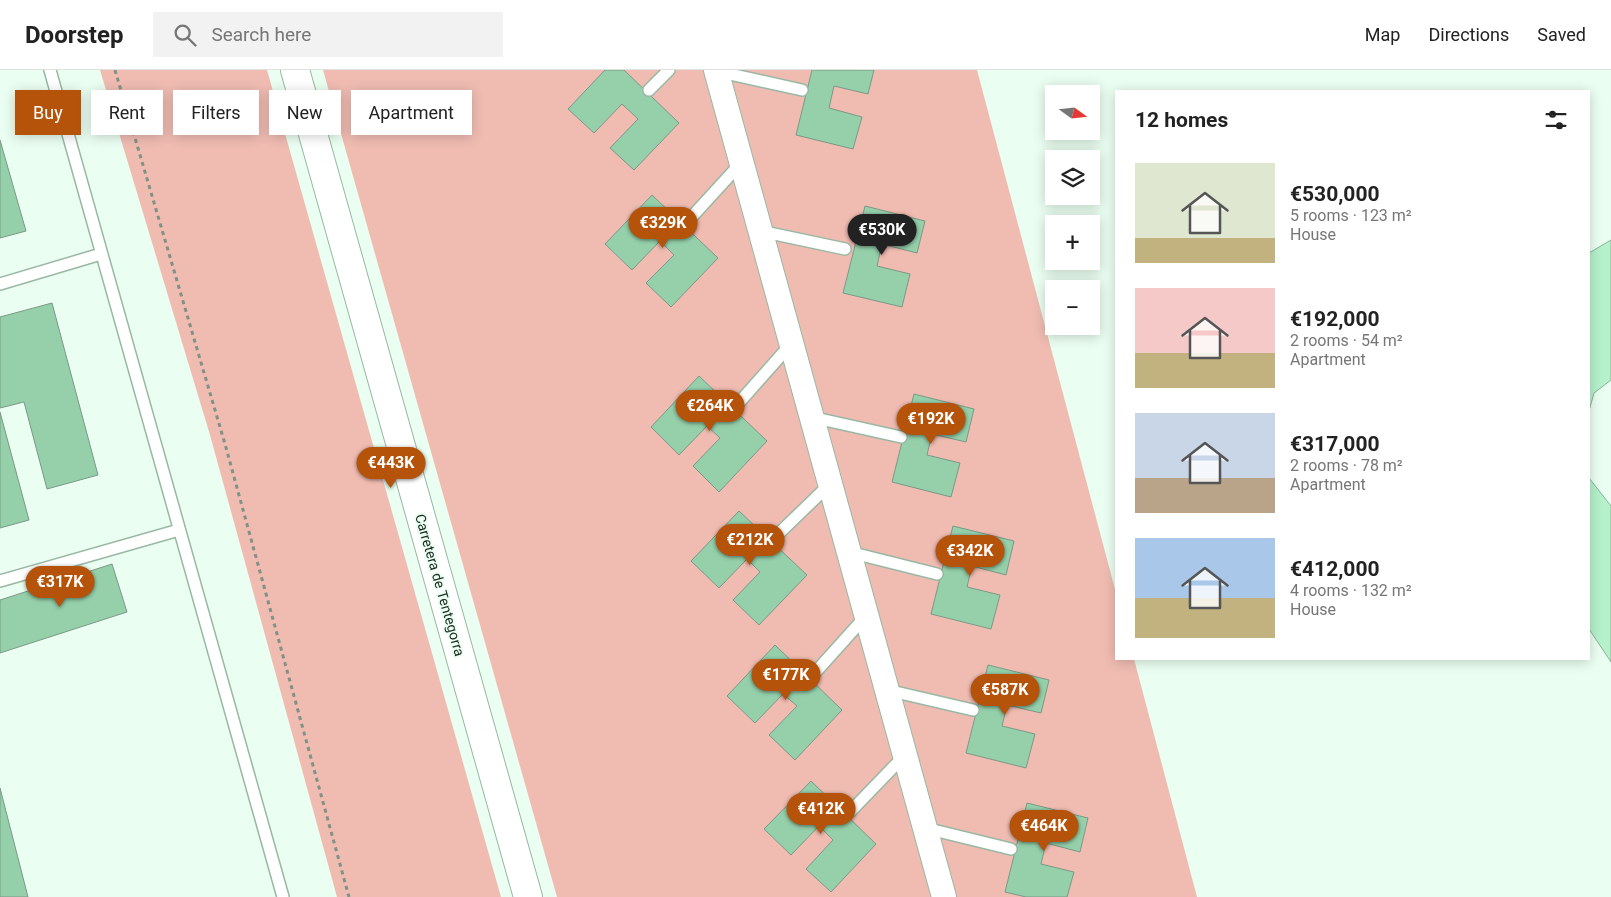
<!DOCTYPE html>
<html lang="en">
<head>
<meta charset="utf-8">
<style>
  :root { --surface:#fff; --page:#f2f2f2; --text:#222; --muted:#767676; --line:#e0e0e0; --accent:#b45309 }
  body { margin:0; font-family:Roboto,sans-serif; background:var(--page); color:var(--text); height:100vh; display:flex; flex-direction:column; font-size:19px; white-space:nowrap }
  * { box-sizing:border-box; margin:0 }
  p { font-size:16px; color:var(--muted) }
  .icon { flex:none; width:28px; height:28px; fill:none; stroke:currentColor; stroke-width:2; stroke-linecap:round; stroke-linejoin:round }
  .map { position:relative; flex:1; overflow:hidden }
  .sheet { position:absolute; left:1115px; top:20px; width:475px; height:570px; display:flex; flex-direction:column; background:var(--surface); border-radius:0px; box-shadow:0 2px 12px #0003 }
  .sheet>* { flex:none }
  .hud { position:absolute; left:15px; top:20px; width:475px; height:45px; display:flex; gap:10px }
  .needle { width:32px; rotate:105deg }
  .buttons { position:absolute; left:1045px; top:15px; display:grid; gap:10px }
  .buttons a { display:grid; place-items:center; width:55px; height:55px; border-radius:0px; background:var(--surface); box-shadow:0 2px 12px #0003; font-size:25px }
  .price { position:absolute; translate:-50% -42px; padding:0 11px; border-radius:18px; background:var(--accent); color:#fff; font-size:16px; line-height:32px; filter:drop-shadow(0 1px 2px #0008) }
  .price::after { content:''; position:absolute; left:50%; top:30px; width:15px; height:11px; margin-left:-8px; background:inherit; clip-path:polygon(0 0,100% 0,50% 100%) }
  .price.current { background:#222; color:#fff }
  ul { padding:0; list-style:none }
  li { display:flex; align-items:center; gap:15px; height:125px; padding:0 20px }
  li span { display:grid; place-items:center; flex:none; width:140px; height:100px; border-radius:0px; color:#555 }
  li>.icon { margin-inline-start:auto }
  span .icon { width:60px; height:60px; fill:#fffc; stroke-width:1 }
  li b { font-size:21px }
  h2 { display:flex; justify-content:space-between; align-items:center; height:60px; padding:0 20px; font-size:21px }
  .pill { padding:0 18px; border-radius:0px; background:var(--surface); box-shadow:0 2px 12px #0003; font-size:18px; line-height:45px }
  .pill.current { background:var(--accent); color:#fff }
  header { display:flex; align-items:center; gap:30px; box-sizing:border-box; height:70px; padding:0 25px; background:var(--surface); border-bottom:1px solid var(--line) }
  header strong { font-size:24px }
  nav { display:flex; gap:28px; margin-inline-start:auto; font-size:18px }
  .search { width:350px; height:45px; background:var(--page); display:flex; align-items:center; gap:12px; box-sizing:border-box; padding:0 18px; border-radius:0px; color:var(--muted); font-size:19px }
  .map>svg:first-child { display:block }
  .green { fill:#f0bcb2 }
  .water { fill:#b5f1cb; stroke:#87b598 }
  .building { fill:#95d0ab; stroke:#7b9986 }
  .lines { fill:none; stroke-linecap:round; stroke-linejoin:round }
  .service-casing { stroke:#99b8a4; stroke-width:14 }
  .minor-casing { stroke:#99b8a4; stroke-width:26 }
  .secondary-casing { stroke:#99b8a4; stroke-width:30 }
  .path { stroke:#809186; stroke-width:3; stroke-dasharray:4 4; stroke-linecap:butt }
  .service { stroke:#fff; stroke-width:11 }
  .minor { stroke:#fff; stroke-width:24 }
  .secondary { stroke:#fff; stroke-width:28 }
  .labels { text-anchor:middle; stroke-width:4; stroke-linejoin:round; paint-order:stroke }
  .street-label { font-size:14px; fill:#1b2820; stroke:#eafef1 }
</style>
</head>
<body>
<header>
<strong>Doorstep</strong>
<div class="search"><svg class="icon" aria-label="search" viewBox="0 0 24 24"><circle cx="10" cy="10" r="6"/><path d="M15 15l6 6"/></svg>Search here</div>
<nav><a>Map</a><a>Directions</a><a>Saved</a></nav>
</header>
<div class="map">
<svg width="1611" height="827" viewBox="0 0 1611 827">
  <rect width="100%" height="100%" fill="#eafef1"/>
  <path class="green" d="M100 0H267L501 827H337L210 365Z
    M323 0H977L1116 523V589H1134L1197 827H557Z"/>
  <path class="water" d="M1611 170V310L1594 323 1589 341V183Z
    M1589 408 1611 436V592L1589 559Z"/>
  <path class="building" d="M605 0H624L679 53 634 100 610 78 638 49 622 34 594 63 568 39Z
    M812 0H874L868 24 834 16 829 38 862 47 853 79 796 65Z
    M0 70 26 161 0 168Z
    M652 125 718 188 671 237 646 213 674 185 660 171 632 200 605 174Z
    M865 136 925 151 917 183 882 174 877 196 910 204 902 237 843 223Z
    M52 233 98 405 47 419 24 332 0 338V247Z
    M699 306 767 371 719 422 693 396 720 368 707 356 679 385 651 357Z
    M914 324 974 339 966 372 932 364 927 385 960 393 951 427 892 412Z
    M0 342 29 450 0 458Z
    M739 441 807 505 759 555 733 530 760 502 747 489 719 518 691 491Z
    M953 456 1014 471 1006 505 972 496 967 517 1000 525 991 559 931 544Z
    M112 494 127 542 0 583V530Z
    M775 575 842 640 795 690 769 665 797 636 783 624 755 653 727 626Z
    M988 595 1049 610 1041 643 1007 635 1002 656 1035 664 1026 698 966 683Z
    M811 711 876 774 831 822 806 799 833 770 819 756 791 785 764 759Z
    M0 718 28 827H0Z
    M1027 733 1088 748 1080 782 1046 773 1041 794 1074 802 1067 827H1026L1005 822Z"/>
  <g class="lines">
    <defs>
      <path id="service" d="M50 0 283 827
        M716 1 802 20
        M649 20 669 0
        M688 151 741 93
        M760 161 845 179
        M0 214 101 184
        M736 336 791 274
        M811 347 901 367
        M772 470 830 414
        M849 482 937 504
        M0 511 179 460
        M812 606 866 546
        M887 620 973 640
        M850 742 905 685
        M925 758 1011 779"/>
      <path id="minor" d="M716 0 944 827"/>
      <path id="secondary" d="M295 0 528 827"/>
    </defs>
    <use href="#service" class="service-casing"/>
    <use href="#minor" class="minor-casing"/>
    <use href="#secondary" class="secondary-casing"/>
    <path class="path" d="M115 0 225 374 349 827"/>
    <use href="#service" class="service"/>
    <use href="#minor" class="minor"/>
    <use href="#secondary" class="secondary"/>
  </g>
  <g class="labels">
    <g class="street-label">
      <text transform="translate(440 515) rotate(74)" y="5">Carretera de Tentegorra</text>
    </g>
  </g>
</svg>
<div class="buttons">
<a><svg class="needle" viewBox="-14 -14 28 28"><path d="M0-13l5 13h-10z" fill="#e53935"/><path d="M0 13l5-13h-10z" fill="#767676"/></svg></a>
<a><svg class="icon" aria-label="layers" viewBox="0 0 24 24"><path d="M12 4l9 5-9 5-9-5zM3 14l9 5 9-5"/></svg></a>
<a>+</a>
<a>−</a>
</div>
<b class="price" style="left:663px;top:179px">€329K</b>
<b class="price current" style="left:882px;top:186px">€530K</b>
<b class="price" style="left:710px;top:362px">€264K</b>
<b class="price" style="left:931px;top:375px">€192K</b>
<b class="price" style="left:391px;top:419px">€443K</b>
<b class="price" style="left:750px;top:496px">€212K</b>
<b class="price" style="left:970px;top:507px">€342K</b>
<b class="price" style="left:60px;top:538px">€317K</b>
<b class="price" style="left:786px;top:631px">€177K</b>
<b class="price" style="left:1005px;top:646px">€587K</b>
<b class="price" style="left:821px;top:765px">€412K</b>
<b class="price" style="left:1044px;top:782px">€464K</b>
<div class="hud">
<a class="pill current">Buy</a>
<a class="pill">Rent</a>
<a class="pill">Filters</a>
<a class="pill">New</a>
<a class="pill">Apartment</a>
</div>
<section class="sheet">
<h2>12 homes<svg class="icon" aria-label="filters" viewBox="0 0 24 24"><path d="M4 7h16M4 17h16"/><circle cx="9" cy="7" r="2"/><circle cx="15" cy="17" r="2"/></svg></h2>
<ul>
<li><span style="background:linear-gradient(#dfe7d0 75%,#c2b280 0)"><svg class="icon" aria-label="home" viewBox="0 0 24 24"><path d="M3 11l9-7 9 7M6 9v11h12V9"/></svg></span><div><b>€530,000</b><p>5 rooms · 123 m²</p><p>House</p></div></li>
<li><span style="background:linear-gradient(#f6c9c9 65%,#c2b280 0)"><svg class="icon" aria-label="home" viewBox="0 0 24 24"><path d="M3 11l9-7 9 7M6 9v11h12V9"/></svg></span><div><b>€192,000</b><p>2 rooms · 54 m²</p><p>Apartment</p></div></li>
<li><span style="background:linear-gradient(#c9d6e8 65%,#b9a48a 0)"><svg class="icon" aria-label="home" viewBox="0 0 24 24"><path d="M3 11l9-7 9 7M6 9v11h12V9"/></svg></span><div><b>€317,000</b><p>2 rooms · 78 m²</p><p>Apartment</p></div></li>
<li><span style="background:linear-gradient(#a9c7e8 60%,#c2b280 0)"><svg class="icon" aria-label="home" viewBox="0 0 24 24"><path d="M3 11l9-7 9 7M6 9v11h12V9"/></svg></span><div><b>€412,000</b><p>4 rooms · 132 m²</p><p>House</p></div></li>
</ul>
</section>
</div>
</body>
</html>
